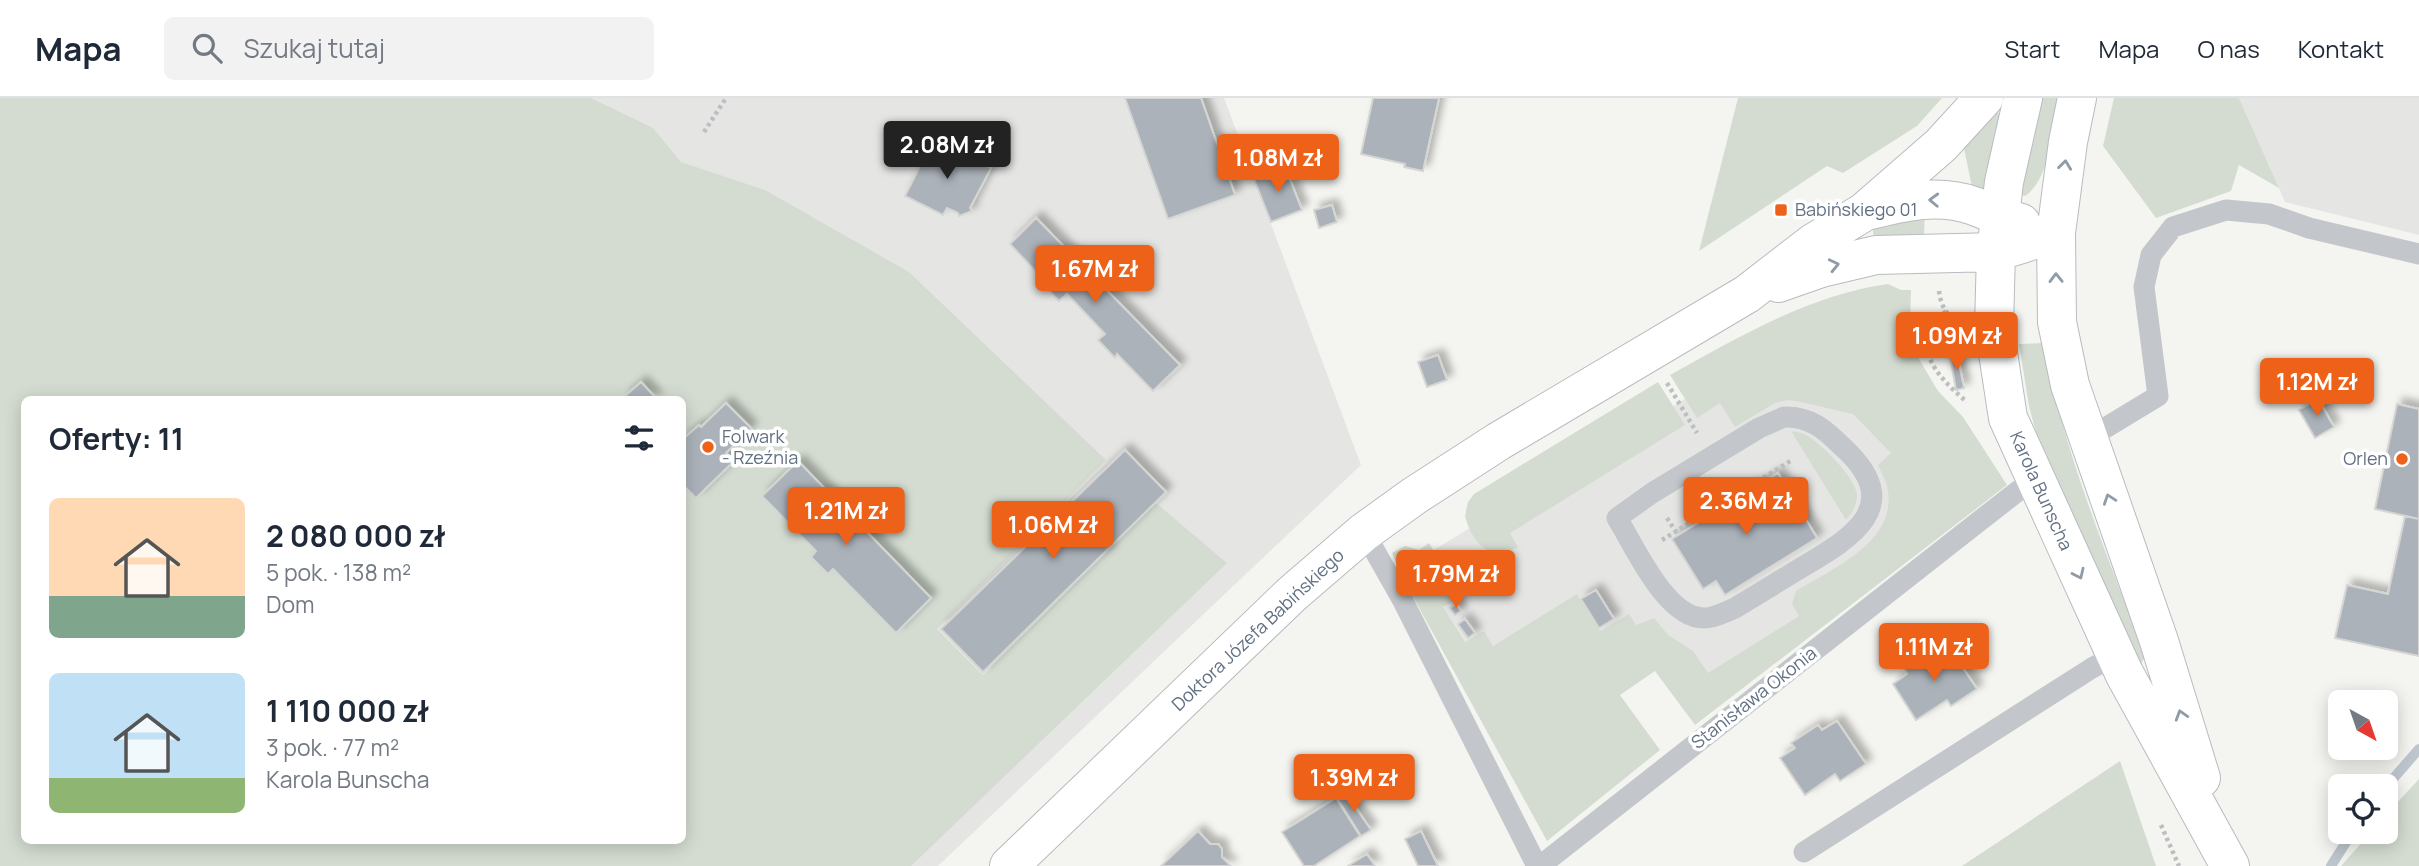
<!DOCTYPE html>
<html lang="pl">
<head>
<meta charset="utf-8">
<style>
  :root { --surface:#fff; --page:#f2f2f3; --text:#1f2937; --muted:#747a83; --line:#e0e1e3; --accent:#ed6118 }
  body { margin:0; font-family:Manrope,sans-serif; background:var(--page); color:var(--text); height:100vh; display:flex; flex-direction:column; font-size:26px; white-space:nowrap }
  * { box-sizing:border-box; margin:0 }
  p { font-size:23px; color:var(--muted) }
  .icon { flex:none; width:38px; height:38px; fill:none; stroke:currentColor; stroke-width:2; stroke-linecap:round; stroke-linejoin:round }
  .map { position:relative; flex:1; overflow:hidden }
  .drawer { position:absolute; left:21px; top:298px; width:665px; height:448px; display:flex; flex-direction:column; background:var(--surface); border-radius:10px; box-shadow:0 4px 18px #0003 }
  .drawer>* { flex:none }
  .needle { width:46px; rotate:140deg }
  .fabs { position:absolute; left:2328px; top:592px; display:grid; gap:14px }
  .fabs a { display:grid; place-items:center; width:70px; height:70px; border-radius:10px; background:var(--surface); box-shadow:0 4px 18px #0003; font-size:35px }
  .price { position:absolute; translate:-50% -60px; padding:0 16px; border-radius:7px; background:var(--accent); color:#fff; font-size:23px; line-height:46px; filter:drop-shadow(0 2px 4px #0008) }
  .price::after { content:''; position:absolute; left:50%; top:42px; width:21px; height:16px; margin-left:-10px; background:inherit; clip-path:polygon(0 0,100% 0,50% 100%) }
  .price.on { background:#222; color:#fff }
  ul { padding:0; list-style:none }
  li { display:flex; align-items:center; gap:21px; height:175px; padding:0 28px }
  li span { display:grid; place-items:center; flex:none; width:196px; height:140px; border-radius:10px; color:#555 }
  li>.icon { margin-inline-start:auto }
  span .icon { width:84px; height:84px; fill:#fffc; stroke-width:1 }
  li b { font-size:30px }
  h2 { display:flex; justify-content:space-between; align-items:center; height:84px; padding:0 28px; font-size:30px }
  header { display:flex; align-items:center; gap:42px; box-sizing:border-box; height:98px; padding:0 35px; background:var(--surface); border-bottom:2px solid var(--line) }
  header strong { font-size:33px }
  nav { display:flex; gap:38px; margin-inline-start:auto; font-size:24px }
  .search { width:490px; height:63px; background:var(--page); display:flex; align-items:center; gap:18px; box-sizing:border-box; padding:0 24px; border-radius:10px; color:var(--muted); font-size:26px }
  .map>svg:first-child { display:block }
  .built { fill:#e5e6e4; fill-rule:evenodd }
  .green { fill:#d4dcd1; fill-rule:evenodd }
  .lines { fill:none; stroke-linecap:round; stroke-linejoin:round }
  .stream { stroke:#bcc6cc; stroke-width:10 }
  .building { fill:#abb2b9; stroke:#d5d6d3; stroke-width:2; filter:url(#shadow) }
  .secondary-casing { stroke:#b8bbc0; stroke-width:40 }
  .path { stroke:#bdbec1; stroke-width:4.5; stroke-dasharray:3.5 3.5; stroke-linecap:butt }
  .lane { stroke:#c3c6ca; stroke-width:21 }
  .secondary { stroke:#fff; stroke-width:38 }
  .oneway { stroke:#909ba8 }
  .poi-dot { fill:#ed6118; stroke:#fff; stroke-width:2.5 }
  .labels { text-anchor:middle; stroke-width:7; stroke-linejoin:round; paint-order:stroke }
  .poi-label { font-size:18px; fill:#617083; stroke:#fff; text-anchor:start }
  .street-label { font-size:18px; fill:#617083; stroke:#fff }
</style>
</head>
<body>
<header>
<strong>Mapa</strong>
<div class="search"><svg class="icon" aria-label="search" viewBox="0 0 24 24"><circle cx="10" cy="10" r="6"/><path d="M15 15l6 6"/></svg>Szukaj tutaj</div>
<nav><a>Start</a><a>Mapa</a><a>O nas</a><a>Kontakt</a></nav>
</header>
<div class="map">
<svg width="2419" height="768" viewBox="0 0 2419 768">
  <defs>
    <filter id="shadow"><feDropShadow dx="6" dy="-6" stdDeviation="3.5" flood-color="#0004"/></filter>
  </defs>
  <rect width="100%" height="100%" fill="#f4f5f0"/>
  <path class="built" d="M0 0H1224L1361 367 938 768H0ZM24 301H682V742H24Z
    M2239 0H2419V137L2285 104Z
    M1773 248 1888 286 1917 430 1712 585 1644 533 1464 566 1407 468Z"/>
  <path class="green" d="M0 0H591L653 30 681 64 765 92 909 174 1106 362 937 531 983 577 1156 405 1227 465 911 768H0ZM24 301H682V742H24Z
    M1738 0H1942L1917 28 1843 75 1827 68 1699 153Z
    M2035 0H2059C2054 27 2050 82 2025 98L2019 96Z
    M2114 0H2239L2279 90 2239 67 2231 93 2156 120 2103 48Z
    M1994 12 2001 17 1987 92 1973 93 1963 46Z
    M1925 114 1924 136 1877 139 1873 136V130Z
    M1888 186 1901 192H1911L1910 228 1919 261 1938 293 1963 319 2007 387 1695 627 1655 573 1620 597 1660 652 1547 743 1406 486 1392 455 1405 448 1419 452 1429 445 1462 498 1443 509 1465 544 1484 533 1493 548 1577 496 1600 533 1629 516 1636 527 1654 520 1668 537 1693 553 1708 575 1799 518 1792 506 1796 493C1833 470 1900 443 1887 388 1885 381 1881 374 1878 367L1891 355 1853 316 1801 304 1788 302 1775 305 1735 329 1720 305 1697 320 1670 277C1739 239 1809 197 1888 186Z
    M2045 245C2061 351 2109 459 2145 559L2141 566H2138L2043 361 2029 308 2019 246Z
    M1658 284 1685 327 1510 435 1518 449C1490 465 1472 445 1465 418L1468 404 1474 396Z
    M1791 333C1797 334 1803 335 1808 338 1822 347 1856 380 1857 397 1857 407 1852 415 1846 422Z
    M2120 663 2156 768H1962Z
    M2419 681V768H2341L2372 733H2385V718Z"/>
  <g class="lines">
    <path class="stream" d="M2385 690 2419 651
      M2331 768 2353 733"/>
  </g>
  <path class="building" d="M1125 0H1201L1235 97 1168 121Z
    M1373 0H1439L1423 73 1404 69 1405 66 1361 56Z
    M933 42 991 70 970 110 972 113 959 118 958 115 947 110 943 117 905 98Z
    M1285 69 1302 112 1271 124 1254 81Z
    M1332 107 1337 124 1319 130 1314 112Z
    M1036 120 1180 267 1153 293 1117 256 1115 260 1098 242 1105 236 1067 196 1059 203 1043 186 1045 183 1010 146Z
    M1957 256 1964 290 1956 292 1950 258Z
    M1438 257 1447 282 1427 289 1418 264Z
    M641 284 656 300V301H626L624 299Z
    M2318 301 2334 329 2315 340 2299 312Z
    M726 305 751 330 726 355 734 363 696 400 682 386V342L699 327 701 329Z
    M2397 306 2419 311V421L2375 411Z
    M1125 352 1166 394 983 574 941 531Z
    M798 363 931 500 896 535 833 471 828 476 811 459 816 453 762 398Z
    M1778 375 1817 440 1725 497 1716 483 1703 491 1672 441Z
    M2405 418 2419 421V558L2335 540 2347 487 2388 496Z
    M1596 492 1614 521 1599 530 1581 501Z
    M1456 506 1461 513 1455 517 1450 510Z
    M1465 521 1475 535 1468 540 1458 526Z
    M1948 548 1977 591 1951 608 1947 602 1916 622 1893 586 1907 576 1904 570 1930 552 1934 558Z
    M1837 623 1866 666 1840 683 1835 676 1805 697 1780 660 1795 650 1791 645 1818 627 1822 632Z
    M1345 694 1371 732 1361 738 1337 700Z
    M1336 700 1360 738 1314 768H1304L1282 734Z
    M1198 733 1210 746H1218L1222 751V759L1231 768H1161Z
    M1421 733 1438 768H1418L1405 741Z
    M1367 756 1375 768H1348Z"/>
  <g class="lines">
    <defs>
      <path id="secondary" d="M2023 0 2004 84 1996 154 1994 229 2008 320 2124 575 2230 768
        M2077 0 2068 44 2056 135 2057 224 2070 287 2159 543 2201 680
        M1866 113C1902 104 1938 95 1974 108 1990 114 2005 121 2021 125
        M1778 185 1821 170 1876 157 1996 154 2056 135
        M1009 768 1292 496 1364 434 1414 398 1499 343 1747 196 1813 145 1864 114 1941 47 1984 0"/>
    </defs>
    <use href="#secondary" class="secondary-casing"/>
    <path class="path" d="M704 34 726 0
      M1939 193C1940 205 1946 216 1956 224
      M1946 213C1941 218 1934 224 1931 230 1915 258 1947 287 1967 304
      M1667 285 1697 335
      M1725 381 1735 397
      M1667 420 1676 434
      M1662 442 1792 362
      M2161 727 2179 768"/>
    <path class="lane" d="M1784 319C1813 318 1828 335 1847 353 1904 409 1851 440 1804 468 1781 482 1758 496 1735 510 1725 514 1715 520 1704 520 1666 520 1635 449 1617 420L1652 395 1759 330Z
      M2087 341 2158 298 2144 189 2151 157 2173 129 2226 112 2269 116 2309 130 2419 156
      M1364 434 1402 501 1537 768
      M1804 754 2092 570 2116 557
      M1540 768 1982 421 2018 393 2036 383"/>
    <use href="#secondary" class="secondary"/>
  </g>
  <defs><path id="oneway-chevron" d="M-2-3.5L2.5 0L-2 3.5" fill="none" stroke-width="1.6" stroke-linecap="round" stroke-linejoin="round" transform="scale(1.75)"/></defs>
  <g class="oneway">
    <use href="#oneway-chevron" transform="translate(2065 67) rotate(-83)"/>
    <use href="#oneway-chevron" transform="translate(1934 102) rotate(-178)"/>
    <use href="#oneway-chevron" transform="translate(1834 167) rotate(-13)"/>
    <use href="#oneway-chevron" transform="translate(2056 180) rotate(-91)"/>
    <use href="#oneway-chevron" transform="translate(2109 401) rotate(-109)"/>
    <use href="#oneway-chevron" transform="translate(2079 476) rotate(65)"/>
    <use href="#oneway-chevron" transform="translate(2181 617) rotate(-107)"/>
  </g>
  <g class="poi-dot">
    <rect x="1774" y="105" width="14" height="14" rx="3.5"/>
    <circle cx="708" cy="349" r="7"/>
    <circle cx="2402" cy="361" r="7"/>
  </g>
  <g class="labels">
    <g class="poi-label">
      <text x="1795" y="118">Babińskiego 01</text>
      <text x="722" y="345">Folwark<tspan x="722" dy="21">- Rzeźnia</tspan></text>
      <text x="2388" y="367" text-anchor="end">Orlen</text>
    </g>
    <g class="street-label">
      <text transform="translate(2041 393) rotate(66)" y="6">Karola Bunscha</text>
      <text transform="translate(1258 532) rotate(-43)" y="6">Doktora Józefa Babińskiego</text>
      <text transform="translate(1754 600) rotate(-38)" y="6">Stanisława Okonia</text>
    </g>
  </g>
</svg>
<div class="fabs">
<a><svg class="needle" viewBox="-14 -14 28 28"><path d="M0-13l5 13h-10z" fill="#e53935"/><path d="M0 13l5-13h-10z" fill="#747a83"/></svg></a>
<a><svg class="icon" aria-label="locate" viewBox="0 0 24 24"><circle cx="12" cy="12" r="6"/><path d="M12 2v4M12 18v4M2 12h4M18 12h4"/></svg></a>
</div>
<b class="price on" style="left:947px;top:83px">2.08M zł</b>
<b class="price" style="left:1278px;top:96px">1.08M zł</b>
<b class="price" style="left:1095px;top:207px">1.67M zł</b>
<b class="price" style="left:1957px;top:274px">1.09M zł</b>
<b class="price" style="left:2317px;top:320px">1.12M zł</b>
<b class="price" style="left:1746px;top:439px">2.36M zł</b>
<b class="price" style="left:846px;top:449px">1.21M zł</b>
<b class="price" style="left:1053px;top:463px">1.06M zł</b>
<b class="price" style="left:1456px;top:512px">1.79M zł</b>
<b class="price" style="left:1934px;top:585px">1.11M zł</b>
<b class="price" style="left:1354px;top:716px">1.39M zł</b>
<section class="drawer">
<h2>Oferty: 11<svg class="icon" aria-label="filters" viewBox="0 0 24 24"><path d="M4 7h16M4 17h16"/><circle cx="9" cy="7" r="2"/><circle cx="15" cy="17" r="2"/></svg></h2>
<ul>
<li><span style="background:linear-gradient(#ffd9b3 70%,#7fa58c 0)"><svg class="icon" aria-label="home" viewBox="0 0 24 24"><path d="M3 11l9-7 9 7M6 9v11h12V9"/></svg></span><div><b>2 080 000 zł</b><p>5 pok. · 138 m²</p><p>Dom</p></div></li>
<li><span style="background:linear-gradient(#bfe0f5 75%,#8fb573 0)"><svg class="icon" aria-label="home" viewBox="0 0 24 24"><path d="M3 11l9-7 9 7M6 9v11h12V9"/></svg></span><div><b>1 110 000 zł</b><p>3 pok. · 77 m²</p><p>Karola Bunscha</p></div></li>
</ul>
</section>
</div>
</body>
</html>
